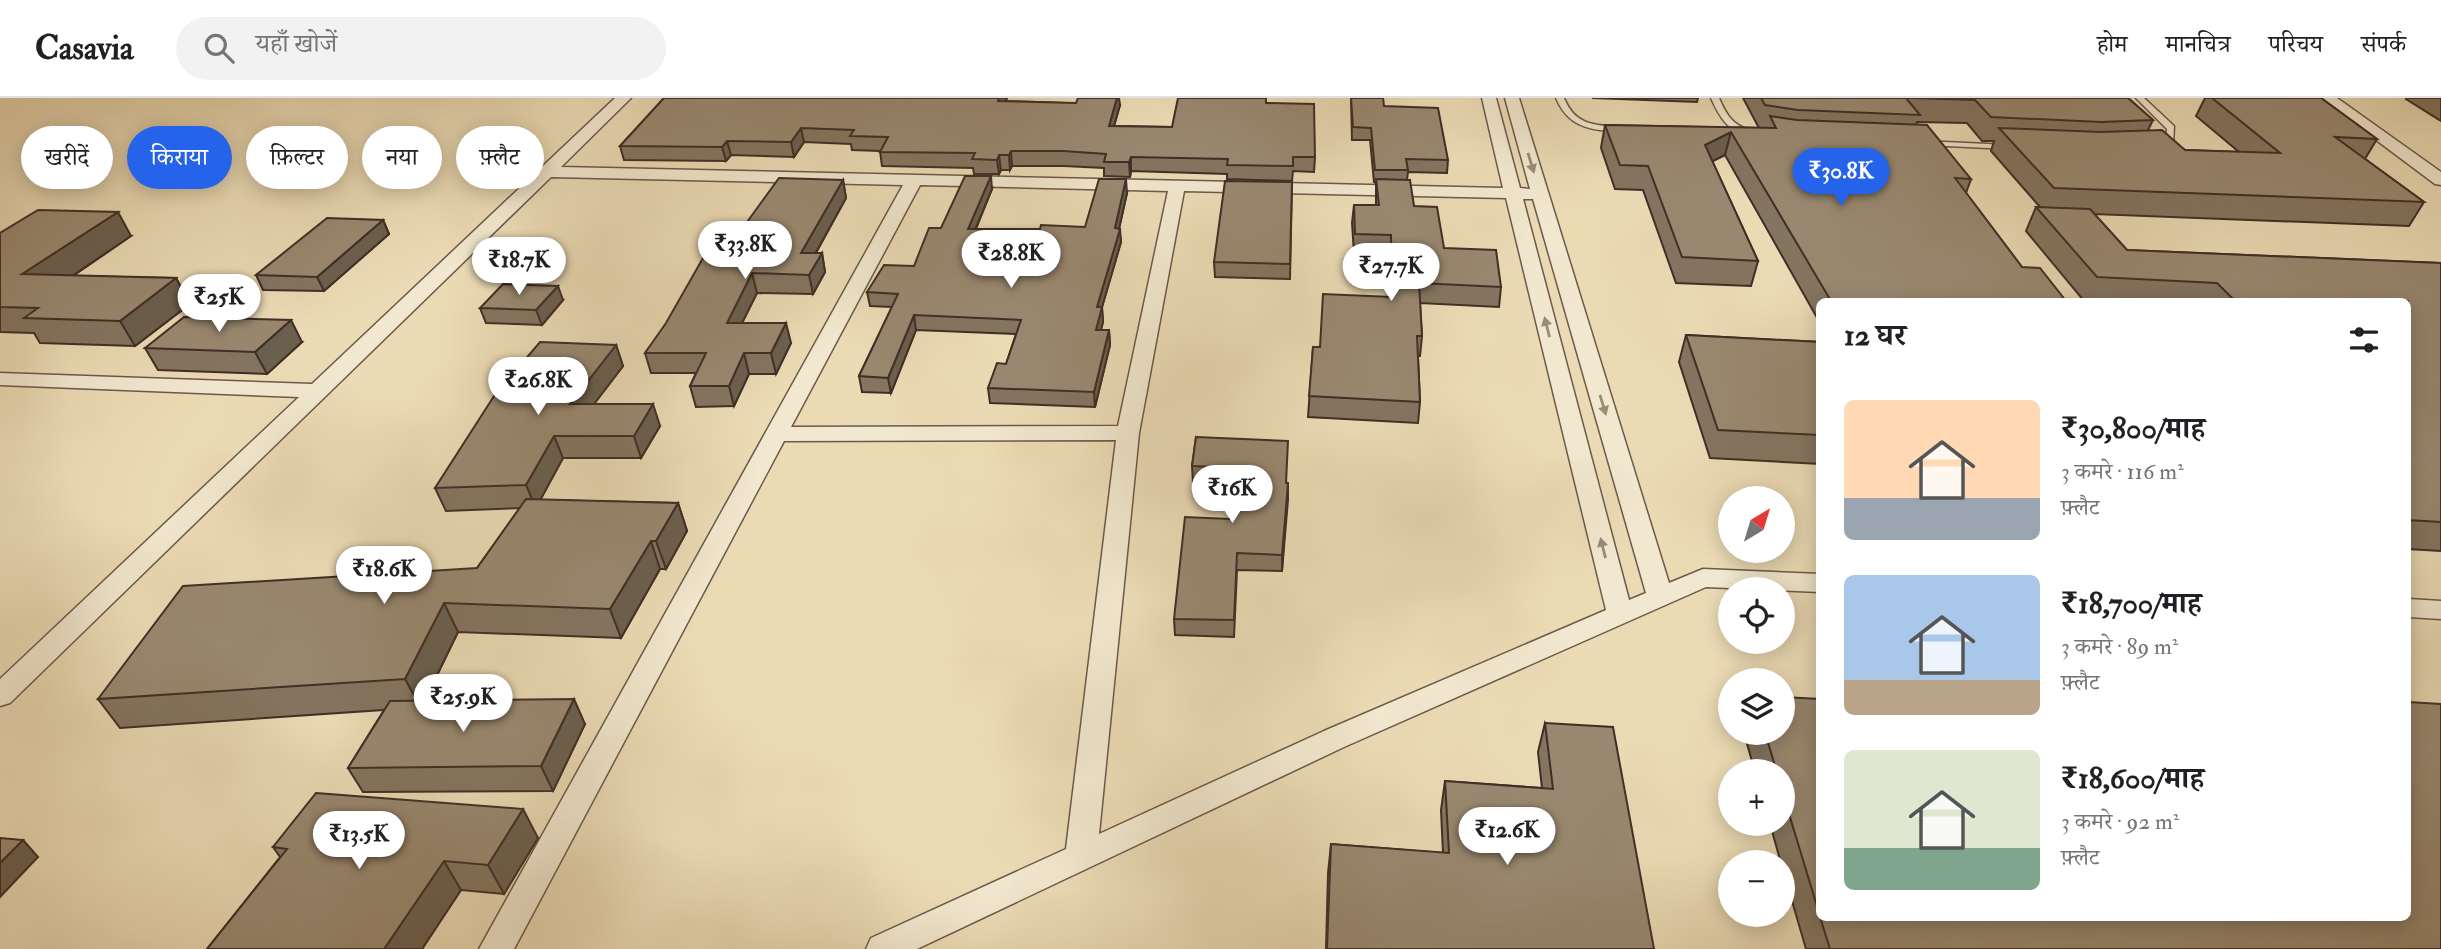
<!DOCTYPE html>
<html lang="hi">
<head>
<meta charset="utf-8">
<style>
  :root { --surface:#fff; --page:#f2f2f2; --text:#202124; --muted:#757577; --line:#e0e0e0; --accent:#2563eb }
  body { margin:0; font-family:"IM FELL Double Pica","Noto Serif Devanagari",serif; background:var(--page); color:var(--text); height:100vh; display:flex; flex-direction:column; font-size:26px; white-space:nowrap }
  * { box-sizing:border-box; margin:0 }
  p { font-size:23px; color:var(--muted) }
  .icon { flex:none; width:38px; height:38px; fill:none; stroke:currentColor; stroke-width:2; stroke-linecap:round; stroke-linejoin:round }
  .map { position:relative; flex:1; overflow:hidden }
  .panel { position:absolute; left:1816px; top:200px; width:595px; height:623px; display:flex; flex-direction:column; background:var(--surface); border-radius:10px; box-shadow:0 4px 18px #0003 }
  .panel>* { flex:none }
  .banner { position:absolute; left:21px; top:28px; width:665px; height:63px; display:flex; gap:14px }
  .needle { width:46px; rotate:38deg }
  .buttons { position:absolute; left:1718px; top:388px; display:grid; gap:14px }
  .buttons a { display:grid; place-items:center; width:77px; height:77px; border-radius:50%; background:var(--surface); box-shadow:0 4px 18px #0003; font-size:35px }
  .price { position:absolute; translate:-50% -60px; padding:0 16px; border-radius:24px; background:#fff; color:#222; font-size:23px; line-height:46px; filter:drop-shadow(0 2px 4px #0008) }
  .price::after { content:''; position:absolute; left:50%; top:42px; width:21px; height:16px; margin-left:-10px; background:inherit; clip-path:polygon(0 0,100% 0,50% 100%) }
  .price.on { background:var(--accent); color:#fff }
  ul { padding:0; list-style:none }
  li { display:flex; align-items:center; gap:21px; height:175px; padding:0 28px }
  li span { display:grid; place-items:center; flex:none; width:196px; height:140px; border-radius:10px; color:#555 }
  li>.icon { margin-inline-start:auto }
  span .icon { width:84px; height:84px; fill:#fffc; stroke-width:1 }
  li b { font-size:30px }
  h2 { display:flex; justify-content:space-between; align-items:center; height:84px; padding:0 28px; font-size:30px }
  .pill { padding:0 24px; border-radius:32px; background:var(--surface); box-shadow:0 4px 18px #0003; font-size:24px; line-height:63px }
  .pill.on { background:var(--accent); color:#fff }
  header { display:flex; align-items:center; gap:42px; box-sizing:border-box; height:98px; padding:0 35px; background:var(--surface); border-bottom:2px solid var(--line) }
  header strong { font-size:33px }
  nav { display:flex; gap:38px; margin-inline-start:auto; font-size:24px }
  .search { width:490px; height:63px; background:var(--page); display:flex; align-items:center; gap:18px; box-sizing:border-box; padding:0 24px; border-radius:38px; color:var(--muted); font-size:26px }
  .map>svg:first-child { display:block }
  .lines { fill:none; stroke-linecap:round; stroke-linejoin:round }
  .service-casing { stroke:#6b594a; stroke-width:3 }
  .minor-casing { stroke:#6b594a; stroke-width:3 }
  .service { fill:#f2e8cf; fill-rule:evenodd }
  .minor { fill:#f2e8cf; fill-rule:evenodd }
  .wall { fill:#847560; stroke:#402e26; stroke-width:2 }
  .shaded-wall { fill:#6b5f4e; stroke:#402e26; stroke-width:2 }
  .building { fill:#998870; stroke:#402e26; stroke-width:2 }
  .oneway { fill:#998b7a }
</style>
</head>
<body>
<header>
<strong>Casavia</strong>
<div class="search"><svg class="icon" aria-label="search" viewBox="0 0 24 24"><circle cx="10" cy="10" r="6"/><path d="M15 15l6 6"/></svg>यहाँ खोजें</div>
<nav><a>होम</a><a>मानचित्र</a><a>परिचय</a><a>संपर्क</a></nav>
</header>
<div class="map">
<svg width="2441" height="851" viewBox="0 0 2441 851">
  <rect width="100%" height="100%" fill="#ebdbb5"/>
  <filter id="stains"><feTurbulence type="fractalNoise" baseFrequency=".00286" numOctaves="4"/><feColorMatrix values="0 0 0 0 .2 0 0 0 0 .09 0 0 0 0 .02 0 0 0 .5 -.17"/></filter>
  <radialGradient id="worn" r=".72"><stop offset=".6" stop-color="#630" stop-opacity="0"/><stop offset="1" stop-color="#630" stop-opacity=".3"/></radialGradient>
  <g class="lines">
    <defs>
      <path id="service" d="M1556 0H1564C1575 27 1593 27 1619 29L1623 31C1616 34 1608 33 1600 32 1578 29 1565 21 1556 0Z
        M1711 0H1719C1726 16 1732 27 1750 32V36C1728 35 1719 18 1711 0Z
        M2136 0H2144L2174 28 2173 48 2160 50V46L2166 45 2167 31Z
        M1923 43 2009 47 2013 49 2009 51 1926 47 1922 45Z"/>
      <path id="minor" d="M615 0H631L561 69 1503 90 1482 0H1496L1520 90 1530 91 1505 0H1519L1669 485 1703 471 1820 476V494L1706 489 1344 649 917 851H866L871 840 1066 751 1116 342 784 343 514 851H479L903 87 551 79 10 605 0 608V581L299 299 0 287V275L312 286ZM920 87 1168 93 1118 328 791 329ZM1184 93 1506 100 1606 512 1324 633 1099 736 1139 335ZM1523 101H1533L1646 495 1629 502Z
        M2320 0H2337L2441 74V87L2435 86Z
        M2408 501 2441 503V521L2408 519Z"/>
    </defs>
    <use href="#service" class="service-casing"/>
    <use href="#minor" class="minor-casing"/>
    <use href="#service" class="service"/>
    <use href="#minor" class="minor"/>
  </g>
  <path class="wall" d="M664 0H1007L1006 3 1120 7 1114 28 1172 29 1266 5 1315 59 1314 74 1293 73 1292 83 1227 81V76L1131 73 1130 79 1104 78V70L1064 68H1012L1010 72H1001L999 76H974L973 70 882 68 880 53 852 52 851 46 804 44 794 59 731 57 726 63 624 62 620 48Z
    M1351 0 1384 8 1448 62 1447 75 1408 74 1407 82 1414 108 1444 150 1501 189 1499 209 1420 205 1422 238 1420 258H1418L1420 304 1418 325 1308 319 1313 249H1320L1390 199 1389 156 1354 155 1352 125 1354 107H1376V85L1374 84 1370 42H1352Z
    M1592 0H1698L1697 4Z
    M1743 0H2128L2153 22 2148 32 2185 52 2239 54 2196 18 2205 0H2321L2377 41 2365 61 2424 104 2409 128 2094 116 2127 152 2441 165V453L2408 451V203H2084L2026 133 2036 109H2040L1991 53 1994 43H1982L1967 25 1917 24 1916 27 1971 81 1966 95 2022 169 2066 203H1820V225L1725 57 1712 63 1758 163 1751 188 1676 185 1643 92 1615 91 1601 50 1605 27 1759 30Z
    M2407 0H2441V23L2406 1Z
    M843 82 846 100 816 155H822L825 174 813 196 757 195 742 225 791 245 776 276H749L734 308 696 309 690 288 696 275H651L645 255 726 153Z
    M1292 84 1290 181 1215 179 1214 164Z
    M992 91 976 131H1040L1085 129 1127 95 1119 131 1121 144 1102 209 1103 224 1101 232H1109L1110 247 1095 309 990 305 988 290 1006 266 1016 236 916 232 891 295 862 294 859 278 892 209 870 208 867 194 914 168 941 130Z
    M383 122 389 136 324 193 263 192 256 177Z
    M0 135 131 138 73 178 176 180 190 206 135 248 40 245 34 235 0 234Z
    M563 202 542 227 486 225 480 210Z
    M1686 237 1820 244V366L1710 360 1679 264Z
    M302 244 267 276 158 272 145 250Z
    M616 247 623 268 594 306 660 328 641 360H563L540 402 678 405 687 433 666 471H660L621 540 458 534 425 602 585 626 553 693 363 694 348 670 384 612 120 630 98 601 477 470 520 410 446 413 435 390Z
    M1196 339 1288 385 1282 473 1237 472 1234 539 1175 537 1174 521 1230 421 1235 386 1193 384 1192 368Z
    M1545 625 1654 851H1326L1328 775 1331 746 1443 755 1441 712 1445 683 1542 690 1538 654Z
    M1744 635H1783L2408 819 2441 851H1806L1783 772V765H1781L1770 726H1783V674H1755Z
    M538 740 504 796 461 792 422 851H207L280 759 273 749Z"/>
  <path class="shaded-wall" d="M999 0H1007L999 17 998 3Z
    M1117 0H1119L1120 7 1110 42 1109 28Z
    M801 30 804 44 794 59 791 44Z
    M1731 34 1725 57 1699 70 1705 47Z
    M727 43 731 57 726 63 722 49Z
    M1011 53 1012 68 1010 72 1009 57Z
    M999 57 1001 72 999 76 997 62Z
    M1131 59V73L1130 79 1129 64Z
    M991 78 992 91 970 144 968 131Z
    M1126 81 1127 95 1116 144 1115 130Z
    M843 82 846 100 805 174 801 155Z
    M118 114 131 138 38 201 22 176Z
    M383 122 389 136 324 193 317 179Z
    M1120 131 1121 144 1098 223 1097 209Z
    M822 155 825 174 813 196 809 177Z
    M752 175 757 195 732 245 727 225Z
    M176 180 190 206 135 248 120 223Z
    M558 188 563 202 542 227 536 212Z
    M1102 209 1103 224 1097 246 1096 232Z
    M914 217 916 232 891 295 888 280Z
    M291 222 302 244 267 276 255 254Z
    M786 225 791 245 776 276 771 255Z
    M1109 232 1110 247 1095 309 1094 294Z
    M616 247 623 268 578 327 570 306Z
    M744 255 749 276 734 308 729 288Z
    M653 306 660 328 641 360 634 338Z
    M554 338 563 360 536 410 526 387Z
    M1288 385V402L1282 473V457Z
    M678 405 687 433 666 471 656 443Z
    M651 443 660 471 621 540 610 511Z
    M444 505 458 534 421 610 405 581Z
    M574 601 585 626 553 693 541 668Z
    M523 711 538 740 504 796 488 767Z
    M23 742 38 759 0 799V765Z
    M444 763 461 792 422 851H384Z"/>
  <path class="building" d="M664 0H999L998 3 1076 5 1078 0H1117L1109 28 1172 29 1178 0H1266V5L1314 6 1315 59H1293V68L1227 67 1228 61 1131 59 1129 64H1104L1106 56 1063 53H1011L1009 57H999L997 62 972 61 975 55 880 54 888 39 850 38 854 32 801 30 791 44 727 43 722 49 620 48Z
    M1351 0H1383L1384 8 1438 10 1448 62 1406 61 1408 72H1375L1371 30 1353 29Z
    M1761 0H1906L1920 17 1798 12 1765 7Z
    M1912 0H2128L2153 22 2101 24 1991 19 1975 2Z
    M2212 0H2321L2377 41 2335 39 2424 104 2054 90 1999 30 2101 34 2162 32 2185 52 2280 55Z
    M1770 18 1797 22 1927 27 1971 81 1955 80 2022 169 2040 170 2066 203H1831L1731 34 1705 47 1758 163 1682 159 1648 68 1620 67 1605 27 1776 30Z
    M965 78H991L968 131H1040L1041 127 1085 129 1099 81H1126L1115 130 1120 131 1097 209H1102L1096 232H1109L1094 294 988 290 997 265 1006 266 1021 222 914 217 888 280 859 278 898 196 867 194 884 167 914 168 929 130H941Z
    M779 80 843 82 801 155H822L809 177 752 175 727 225H786L771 255H744L729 288H690L706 255H645L666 225 707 153H726Z
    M1376 81 1410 82 1414 108 1437 109 1444 150 1496 152 1501 189 1419 185 1422 238H1417L1420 304 1309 298 1313 249H1320L1323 196 1392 199 1391 137 1355 136 1354 107H1379Z
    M1225 83 1292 84 1290 166 1214 164Z
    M2036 109 2090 111 2127 152 2441 165V424L2408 422V203H2235L2217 185 2097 179Z
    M38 112 118 114 22 176 176 180 120 223 24 220 38 210 0 209V135Z
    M327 120 383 122 317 179 256 177Z
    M503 186 558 188 536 212 480 210Z
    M184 219 291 222 255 254 145 250Z
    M1686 237 1820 244V337L1718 332Z
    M540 244 616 247 570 306H653L634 338H554L526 387 435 390 494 298Z
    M1196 339 1288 343 1286 385H1288L1282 457 1237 455 1234 522 1174 521 1185 419 1230 421 1237 370 1192 368Z
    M526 401 678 405 656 443H651L610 511 444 505 405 581 98 601 183 488 477 470Z
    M1783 599 1820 601V818L1783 696V674H1777L1765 635H1783Z
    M574 601 541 668 348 670 390 603Z
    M2408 604 2441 606V851H1830L1820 819H2408Z
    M1545 625 1613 629 1654 851H1327L1331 746 1449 755 1445 683 1553 691Z
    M316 695 523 711 488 767 444 763 384 851H207L287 751 273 749Z
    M0 740 23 742 0 765Z"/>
  <defs><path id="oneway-solid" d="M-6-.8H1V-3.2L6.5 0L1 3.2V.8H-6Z" transform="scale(1.75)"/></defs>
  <g class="oneway">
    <use href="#oneway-solid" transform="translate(1531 65) rotate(73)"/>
    <use href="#oneway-solid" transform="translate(1547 229) rotate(-104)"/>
    <use href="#oneway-solid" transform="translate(1603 307) rotate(73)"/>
    <use href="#oneway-solid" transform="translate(1603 450) rotate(-104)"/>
  </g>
  <rect width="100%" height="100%" filter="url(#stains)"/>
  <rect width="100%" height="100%" fill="url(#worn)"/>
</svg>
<div class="buttons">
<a><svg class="needle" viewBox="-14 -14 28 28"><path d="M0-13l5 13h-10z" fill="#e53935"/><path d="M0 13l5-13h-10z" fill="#757577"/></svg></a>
<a><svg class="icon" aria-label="locate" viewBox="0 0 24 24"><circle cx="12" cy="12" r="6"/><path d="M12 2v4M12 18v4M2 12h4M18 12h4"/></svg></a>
<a><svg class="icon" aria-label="layers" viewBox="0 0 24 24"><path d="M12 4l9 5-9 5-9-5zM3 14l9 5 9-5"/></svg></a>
<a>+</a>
<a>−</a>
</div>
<b class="price on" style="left:1841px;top:110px">₹30.8K</b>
<b class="price" style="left:745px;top:183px">₹33.8K</b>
<b class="price" style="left:1011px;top:192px">₹28.8K</b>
<b class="price" style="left:519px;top:199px">₹18.7K</b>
<b class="price" style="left:1391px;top:205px">₹27.7K</b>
<b class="price" style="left:219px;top:236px">₹25K</b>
<b class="price" style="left:538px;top:319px">₹26.8K</b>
<b class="price" style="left:1232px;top:427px">₹16K</b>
<b class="price" style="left:384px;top:508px">₹18.6K</b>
<b class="price" style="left:463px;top:636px">₹25.9K</b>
<b class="price" style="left:1507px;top:769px">₹12.6K</b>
<b class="price" style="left:359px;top:773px">₹13.5K</b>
<div class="banner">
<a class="pill">खरीदें</a>
<a class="pill on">किराया</a>
<a class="pill">फ़िल्टर</a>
<a class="pill">नया</a>
<a class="pill">फ़्लैट</a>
</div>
<section class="panel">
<h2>12 घर<svg class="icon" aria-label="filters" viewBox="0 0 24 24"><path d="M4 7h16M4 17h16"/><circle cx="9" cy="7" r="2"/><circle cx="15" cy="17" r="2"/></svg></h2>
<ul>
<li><span style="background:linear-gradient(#ffd9b3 70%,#9aa5b1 0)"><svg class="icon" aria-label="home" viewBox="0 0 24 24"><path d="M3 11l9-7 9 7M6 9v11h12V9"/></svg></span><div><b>₹30,800/माह</b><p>3 कमरे · 116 m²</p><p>फ़्लैट</p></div></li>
<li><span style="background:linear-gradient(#a9c7e8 75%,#b9a48a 0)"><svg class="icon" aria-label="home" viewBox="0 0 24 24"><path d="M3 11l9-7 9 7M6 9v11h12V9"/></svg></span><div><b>₹18,700/माह</b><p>3 कमरे · 89 m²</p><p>फ़्लैट</p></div></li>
<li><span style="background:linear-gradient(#dfe7d0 70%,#7fa58c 0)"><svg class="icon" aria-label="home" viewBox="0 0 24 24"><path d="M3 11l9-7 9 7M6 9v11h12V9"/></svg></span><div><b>₹18,600/माह</b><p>3 कमरे · 92 m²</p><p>फ़्लैट</p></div></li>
</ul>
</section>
</div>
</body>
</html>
